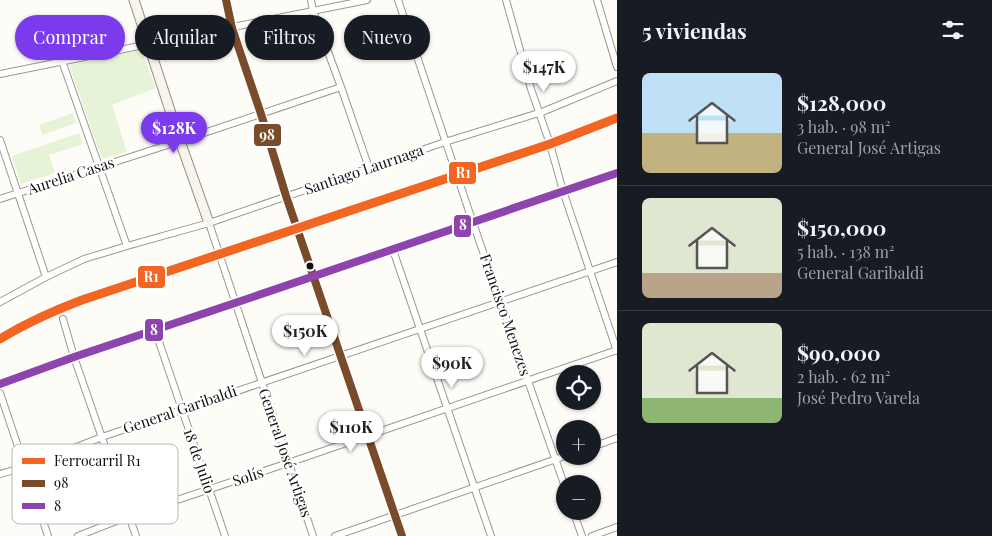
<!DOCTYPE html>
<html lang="es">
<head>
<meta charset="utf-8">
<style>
  :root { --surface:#171b24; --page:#242831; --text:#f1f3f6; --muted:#9ea1a6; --line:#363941; --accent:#7c3aed }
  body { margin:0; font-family:"Playfair Display",serif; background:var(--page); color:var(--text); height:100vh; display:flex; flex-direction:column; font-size:19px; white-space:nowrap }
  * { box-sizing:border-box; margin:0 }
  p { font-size:16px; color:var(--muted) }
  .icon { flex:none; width:28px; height:28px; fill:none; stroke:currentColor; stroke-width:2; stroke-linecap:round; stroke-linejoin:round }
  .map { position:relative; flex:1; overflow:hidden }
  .sheet { display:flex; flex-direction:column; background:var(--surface); width:375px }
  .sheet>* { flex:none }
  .guide { position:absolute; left:15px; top:15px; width:475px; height:45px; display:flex; gap:10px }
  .tools { position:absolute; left:556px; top:365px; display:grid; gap:10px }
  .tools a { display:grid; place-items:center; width:45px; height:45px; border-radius:50%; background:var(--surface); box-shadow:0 1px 4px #0004; font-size:25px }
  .price { position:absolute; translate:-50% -42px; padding:0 11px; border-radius:18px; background:#fff; color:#222; font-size:16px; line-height:32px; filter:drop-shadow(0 1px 2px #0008) }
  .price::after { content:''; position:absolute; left:50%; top:30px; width:15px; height:11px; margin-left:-8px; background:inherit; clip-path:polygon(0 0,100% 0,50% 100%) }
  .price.selected { background:var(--accent); color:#fff }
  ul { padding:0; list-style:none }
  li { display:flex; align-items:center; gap:15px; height:125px; padding:0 25px }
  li+li { border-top:1px solid var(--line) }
  li span { display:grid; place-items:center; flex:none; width:140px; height:100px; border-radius:8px; color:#555 }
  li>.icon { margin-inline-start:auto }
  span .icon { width:60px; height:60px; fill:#fffc; stroke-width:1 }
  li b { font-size:21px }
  h2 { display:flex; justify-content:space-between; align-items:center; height:60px; padding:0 25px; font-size:21px }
  .pill { padding:0 18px; border-radius:22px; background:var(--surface); box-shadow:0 1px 4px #0004; font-size:18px; line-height:45px }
  .pill.selected { background:var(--accent); color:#fff }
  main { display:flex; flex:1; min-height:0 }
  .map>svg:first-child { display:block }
  .green { fill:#e7f3d7 }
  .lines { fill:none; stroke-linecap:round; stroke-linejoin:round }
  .street-casing { stroke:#979795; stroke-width:8 }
  .secondary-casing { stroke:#8e8d8b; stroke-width:11 }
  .street { stroke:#fffffe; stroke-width:6 }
  .secondary { stroke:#f6f4eb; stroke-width:9 }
  .bus-1-casing { stroke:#fff; stroke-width:11 }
  .bus-2-casing { stroke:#fff; stroke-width:11 }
  .bus-1 { stroke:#7a4b2a; stroke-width:8 }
  .bus-2 { stroke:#8e44ad; stroke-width:8 }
  .rail-1-casing { stroke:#fff; stroke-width:12 }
  .rail-1 { stroke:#f26522; stroke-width:9 }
  .bus-dot { fill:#111; stroke:#fff; stroke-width:2 }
  .labels { text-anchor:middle; stroke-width:5; stroke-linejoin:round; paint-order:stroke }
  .street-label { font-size:15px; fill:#111; stroke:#fff }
  .key { fill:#fff; stroke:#b8b8b8; stroke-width:1 }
  .key-label { font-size:14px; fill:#111 }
  .line-badge { stroke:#fff; stroke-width:2 }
  .badge-label { font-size:14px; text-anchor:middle; font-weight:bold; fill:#fff }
</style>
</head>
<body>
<main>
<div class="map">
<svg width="617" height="536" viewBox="0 0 617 536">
  <rect width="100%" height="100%" fill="#fdfcf7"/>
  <path class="green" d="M141 50 156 88 112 105 127 152 102 159 69 65Z
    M73 113 76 123 42 135 39 125Z
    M79 133 83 144 49 155 55 173 21 184 12 156Z"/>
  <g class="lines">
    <defs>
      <path id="street" d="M226 0 232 28 261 114 286 196 402 536
        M311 0 313 11 341 87 369 168
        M398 0 473 223 565 487
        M506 0 531 89 550 144 563 191 617 351
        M597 0 617 67
        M62 61 127 246
        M0 74 367 0
        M0 140 46 277
        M0 199 180 141 341 87
        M209 223 313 536
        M393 250 491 536
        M0 302 46 277 84 259 127 246 209 223 445 142 542 112 617 81
        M63 319 74 357 136 536
        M155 330 225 536
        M0 384 74 357 235 303 617 173
        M0 393 48 536
        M592 447 617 438
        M0 474 25 467 102 437 617 262
        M573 511 582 536
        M78 536 129 516 288 463 617 350
        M335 536 565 456
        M592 536 617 527"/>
      <path id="secondary" d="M134 0 180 141 209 223"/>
    </defs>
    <use href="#street" class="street-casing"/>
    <use href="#secondary" class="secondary-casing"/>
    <use href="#street" class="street"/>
    <use href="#secondary" class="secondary"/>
    <defs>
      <path id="bus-1" d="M226 0 232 28 261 114 286 196 402 536"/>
      <path id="bus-2" d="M0 384 74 357 235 303 617 173"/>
    </defs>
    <use href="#bus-1" class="bus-1-casing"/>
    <use href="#bus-2" class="bus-2-casing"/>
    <use href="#bus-1" class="bus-1"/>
    <use href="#bus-2" class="bus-2"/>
    <defs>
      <path id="rail-1" d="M0 339C26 323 53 311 82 300L550 144 617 118"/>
    </defs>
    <use href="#rail-1" class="rail-1-casing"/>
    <use href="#rail-1" class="rail-1"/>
  </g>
  <circle class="bus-dot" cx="310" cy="266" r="4.5"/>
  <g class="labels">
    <g class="street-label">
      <text transform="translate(364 170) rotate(-19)" y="5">Santiago Laurnaga</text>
      <text transform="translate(71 176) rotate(-18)" y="5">Aurelia Casas</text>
      <text transform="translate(505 315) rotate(71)" y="5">Francisco Menezes</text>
      <text transform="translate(180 410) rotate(-19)" y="5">General Garibaldi</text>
      <text transform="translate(285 453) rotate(71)" y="5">General José Artigas</text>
      <text transform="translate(199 461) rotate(71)" y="5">18 de Julio</text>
      <text transform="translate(248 477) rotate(-19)" y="5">Solís</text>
    </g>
  </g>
  <rect x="12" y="444" width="166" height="80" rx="8" class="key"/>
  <rect x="22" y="458" width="23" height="6" fill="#f26522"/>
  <rect x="22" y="480" width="23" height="7" fill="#7a4b2a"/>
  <rect x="22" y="503" width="23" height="6" fill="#8e44ad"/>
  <g class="key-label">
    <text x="54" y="466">Ferrocarril R1</text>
    <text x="54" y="488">98</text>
    <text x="54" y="511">8</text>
  </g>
  <g class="line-badge">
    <rect x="253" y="123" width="29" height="24" rx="5" fill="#7a4b2a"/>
    <rect x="448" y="161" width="29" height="24" rx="5" fill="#f26522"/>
    <rect x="453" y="214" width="19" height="24" rx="5" fill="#8e44ad"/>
    <rect x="137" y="265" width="29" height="24" rx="5" fill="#f26522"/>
    <rect x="144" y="318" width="20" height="24" rx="5" fill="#8e44ad"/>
  </g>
  <g class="badge-label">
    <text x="267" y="140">98</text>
    <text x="463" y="178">R1</text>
    <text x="463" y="230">8</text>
    <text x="151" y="282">R1</text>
    <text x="154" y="335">8</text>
  </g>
</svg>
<div class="tools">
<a><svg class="icon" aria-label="locate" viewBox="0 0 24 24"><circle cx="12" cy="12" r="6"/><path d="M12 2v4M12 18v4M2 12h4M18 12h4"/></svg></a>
<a>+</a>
<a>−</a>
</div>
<b class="price" style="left:544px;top:93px">$147K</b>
<b class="price selected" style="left:174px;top:154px">$128K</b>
<b class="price" style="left:305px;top:357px">$150K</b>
<b class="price" style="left:452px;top:389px">$90K</b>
<b class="price" style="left:351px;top:453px">$110K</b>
<div class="guide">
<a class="pill selected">Comprar</a>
<a class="pill">Alquilar</a>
<a class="pill">Filtros</a>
<a class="pill">Nuevo</a>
</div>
</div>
<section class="sheet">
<h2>5 viviendas<svg class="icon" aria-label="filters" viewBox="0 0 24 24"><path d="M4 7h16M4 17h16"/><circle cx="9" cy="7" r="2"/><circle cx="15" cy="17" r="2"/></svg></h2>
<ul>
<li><span style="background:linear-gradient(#bfe0f5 60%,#c2b280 0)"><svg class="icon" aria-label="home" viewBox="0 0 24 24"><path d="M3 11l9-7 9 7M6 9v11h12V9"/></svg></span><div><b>$128,000</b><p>3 hab. · 98 m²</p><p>General José Artigas</p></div></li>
<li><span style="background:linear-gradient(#dfe7d0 75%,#b9a48a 0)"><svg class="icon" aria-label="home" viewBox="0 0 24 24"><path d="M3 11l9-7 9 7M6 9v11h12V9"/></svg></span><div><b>$150,000</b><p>5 hab. · 138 m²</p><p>General Garibaldi</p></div></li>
<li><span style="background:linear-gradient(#dfe7d0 75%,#8fb573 0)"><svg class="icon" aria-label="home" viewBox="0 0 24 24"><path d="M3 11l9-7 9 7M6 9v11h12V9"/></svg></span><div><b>$90,000</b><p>2 hab. · 62 m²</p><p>José Pedro Varela</p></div></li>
</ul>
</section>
</main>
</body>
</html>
